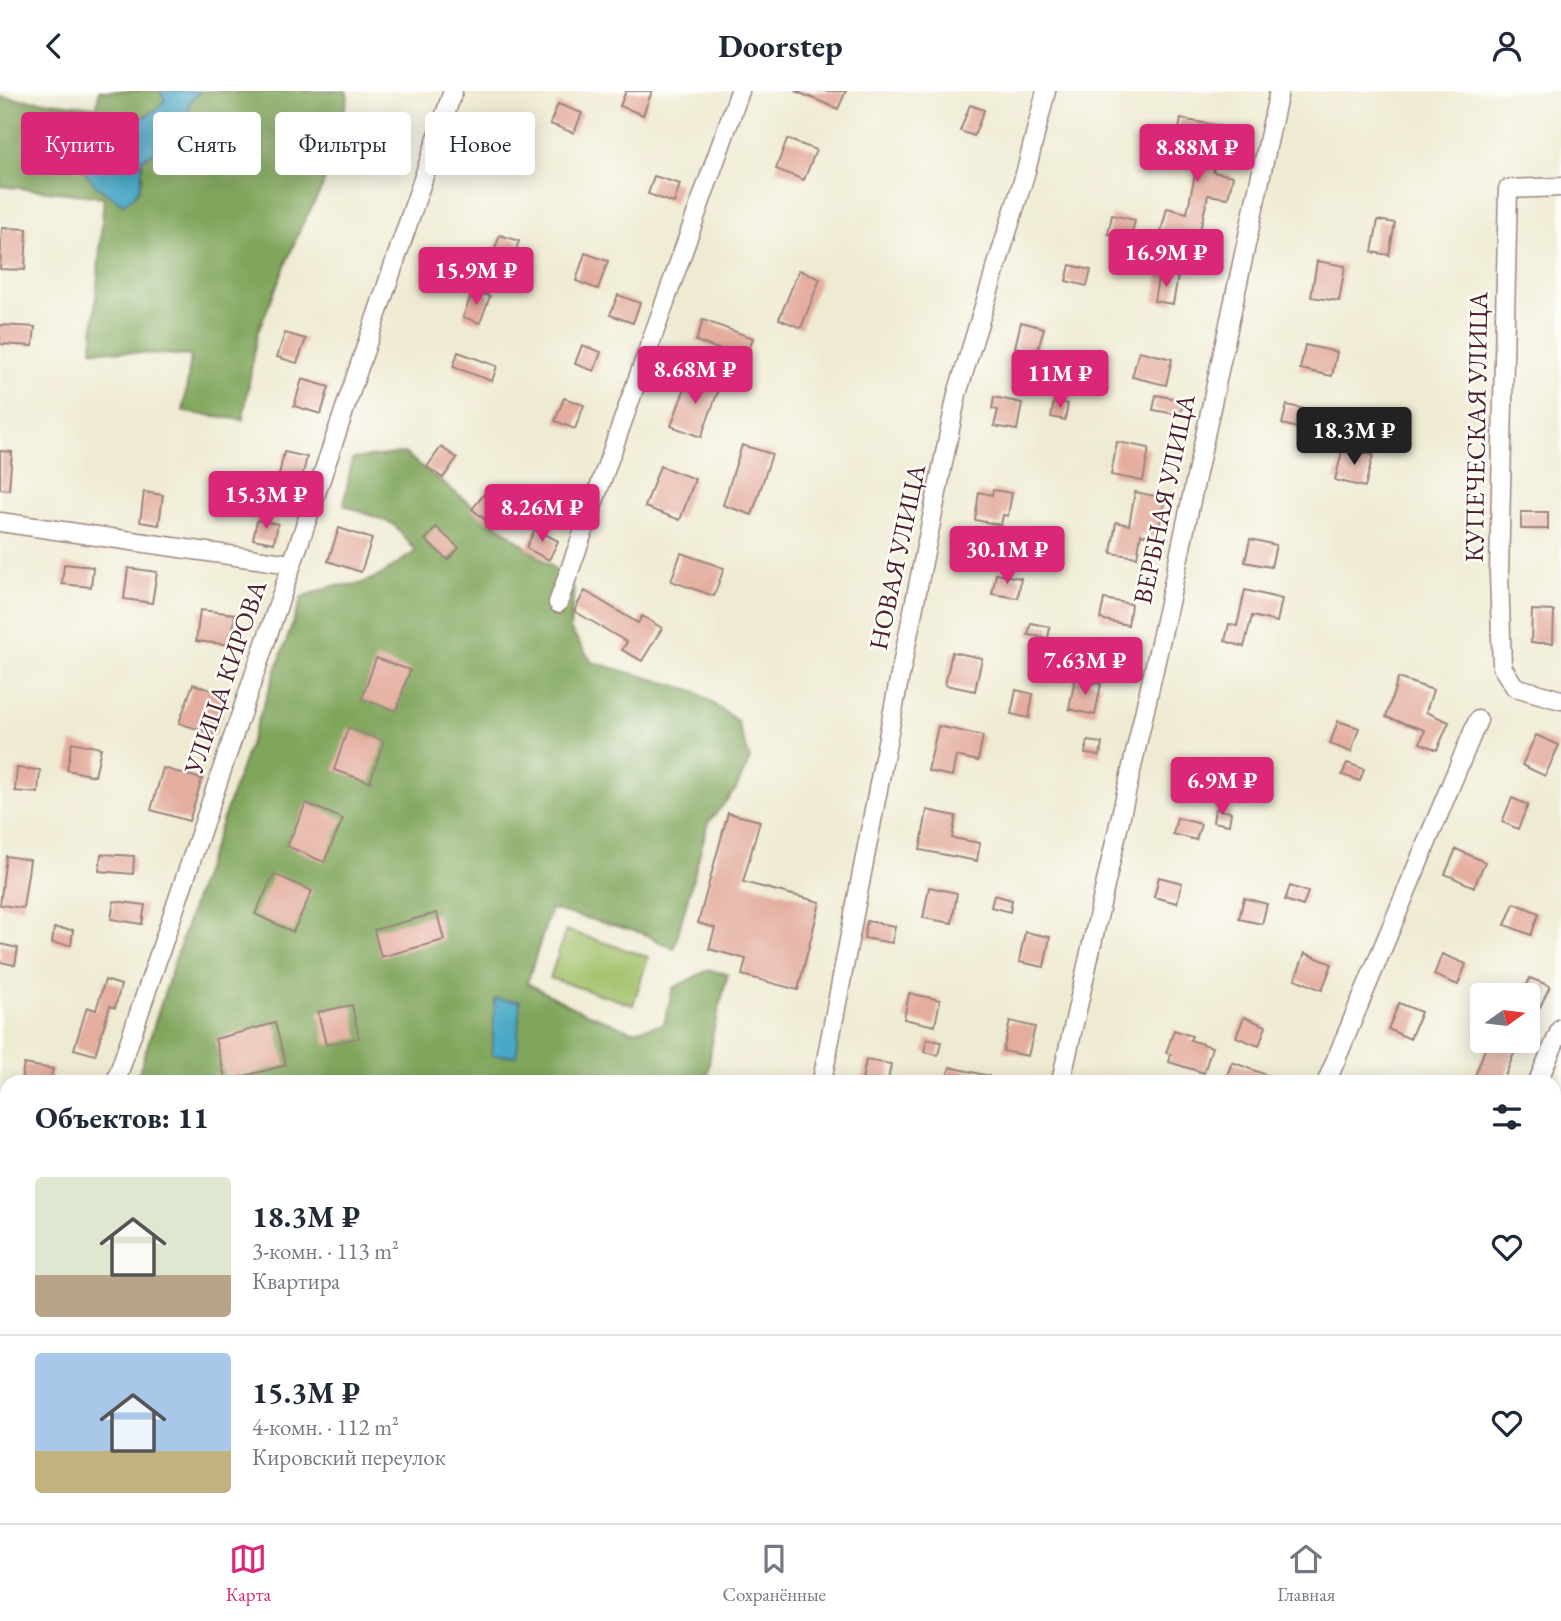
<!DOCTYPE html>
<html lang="ru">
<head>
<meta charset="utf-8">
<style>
  :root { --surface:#fff; --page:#f6f6f7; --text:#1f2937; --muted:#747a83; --line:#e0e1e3; --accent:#db2777 }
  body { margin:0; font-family:"EB Garamond",serif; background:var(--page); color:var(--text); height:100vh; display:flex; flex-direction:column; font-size:26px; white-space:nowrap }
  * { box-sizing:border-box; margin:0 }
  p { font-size:23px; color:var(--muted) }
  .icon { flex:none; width:38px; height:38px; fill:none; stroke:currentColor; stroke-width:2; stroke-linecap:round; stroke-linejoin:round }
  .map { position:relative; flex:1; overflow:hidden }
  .sheet { position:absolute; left:0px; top:984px; width:1561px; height:450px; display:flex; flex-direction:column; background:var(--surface); border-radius:21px 21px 0 0; box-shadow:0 4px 18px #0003 }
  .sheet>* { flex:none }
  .guide { position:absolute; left:21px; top:21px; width:700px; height:63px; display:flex; gap:14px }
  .needle { width:46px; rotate:76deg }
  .buttons { position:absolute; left:1470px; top:892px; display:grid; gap:14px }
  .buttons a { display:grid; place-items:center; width:70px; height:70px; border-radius:7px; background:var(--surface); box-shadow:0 4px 18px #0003; font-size:35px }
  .price { position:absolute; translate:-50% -60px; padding:0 16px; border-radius:7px; background:var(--accent); color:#fff; font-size:23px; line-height:46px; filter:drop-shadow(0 2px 4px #0008) }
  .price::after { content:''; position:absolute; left:50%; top:42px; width:21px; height:16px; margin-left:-10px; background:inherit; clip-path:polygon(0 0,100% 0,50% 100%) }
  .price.current { background:#222; color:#fff }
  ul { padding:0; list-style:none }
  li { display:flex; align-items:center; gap:21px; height:175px; padding:0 35px }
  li+li { border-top:2px solid var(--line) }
  li span { display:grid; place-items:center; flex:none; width:196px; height:140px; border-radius:7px; color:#555 }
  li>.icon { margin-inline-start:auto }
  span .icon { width:84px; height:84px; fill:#fffc; stroke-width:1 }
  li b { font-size:30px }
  h2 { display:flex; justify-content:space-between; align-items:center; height:84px; padding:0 35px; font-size:30px }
  .tag { padding:0 24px; border-radius:7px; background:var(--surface); box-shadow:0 4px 18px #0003; font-size:24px; line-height:63px }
  .tag.current { background:var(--accent); color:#fff }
  header { display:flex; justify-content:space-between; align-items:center; height:91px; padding:0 35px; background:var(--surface); font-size:32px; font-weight:700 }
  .menu { display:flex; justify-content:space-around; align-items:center; height:98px; border-top:2px solid var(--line); background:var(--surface); font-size:19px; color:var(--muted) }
  .menu a { display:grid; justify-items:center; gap:4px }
  .menu .current { color:var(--accent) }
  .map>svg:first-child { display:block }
  .green { fill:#a0bf68; stroke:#756f4a; stroke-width:2 }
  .forest { fill:#80a65c; stroke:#656244; stroke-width:2 }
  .water { fill:#46a8c5; stroke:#486478; stroke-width:2 }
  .building { fill:#e4ad9f }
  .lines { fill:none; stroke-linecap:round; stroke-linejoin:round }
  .street-casing { stroke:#9c857f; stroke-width:21 }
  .street { stroke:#fff; stroke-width:18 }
  .labels { text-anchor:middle; stroke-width:5; stroke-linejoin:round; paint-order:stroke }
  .street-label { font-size:26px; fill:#4a1f2b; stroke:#fdfcf7 }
</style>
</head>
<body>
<header><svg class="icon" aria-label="back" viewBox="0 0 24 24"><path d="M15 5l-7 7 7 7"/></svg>Doorstep<svg class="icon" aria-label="person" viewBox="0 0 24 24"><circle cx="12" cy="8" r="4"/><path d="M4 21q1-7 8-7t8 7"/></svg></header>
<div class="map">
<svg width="1561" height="1432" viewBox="0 0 1561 1432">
  <rect width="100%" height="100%" fill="#fdfcf7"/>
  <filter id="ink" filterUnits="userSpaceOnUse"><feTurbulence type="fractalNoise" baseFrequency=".0143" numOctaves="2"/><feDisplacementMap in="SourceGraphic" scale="14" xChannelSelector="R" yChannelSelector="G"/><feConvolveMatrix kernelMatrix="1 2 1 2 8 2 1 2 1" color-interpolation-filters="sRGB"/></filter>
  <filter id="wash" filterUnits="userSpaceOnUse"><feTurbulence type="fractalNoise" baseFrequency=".00686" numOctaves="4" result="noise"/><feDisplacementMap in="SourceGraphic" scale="28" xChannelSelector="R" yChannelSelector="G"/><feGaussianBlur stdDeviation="1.57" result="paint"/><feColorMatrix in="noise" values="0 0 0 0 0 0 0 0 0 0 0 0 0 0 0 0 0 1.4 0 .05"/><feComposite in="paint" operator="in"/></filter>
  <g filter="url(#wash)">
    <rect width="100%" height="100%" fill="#efebd3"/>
    <path class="green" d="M566 839 648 866 633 914 550 887Z"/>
    <path class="forest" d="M99 0H160L165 8 159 17 143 26 136 44H128L117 55 108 58 95 52 78 71 123 113 142 89V68L177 51 196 47 250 56 262 48 246 31 229 28 209 40 195 37 188 13 200 0H346L348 6 322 97 301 136 257 243 243 329 183 321 191 265 92 259 104 106 0 95 1 6 97 16Z
      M404 362 556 479 574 498 570 538 592 571 695 600 737 630 750 668 736 698 708 732 674 858 642 842 551 818 527 892 576 918 632 940 664 933 673 897 708 879 728 883 713 942 707 990H136L198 798 302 506 333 495 360 493 381 484 416 460 393 433 344 414 352 368Z
      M51 1426H631L630 1432H51Z
      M1396 1426H1452C1436 1432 1413 1432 1396 1426Z"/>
    <path class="water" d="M160 0H200L188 13 195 37 210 40 229 28 246 30 262 48 250 56 240 68 222 66 213 49C183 45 167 55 142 68 142 90 143 102 123 113L96 95 78 72 95 52 108 58 117 55 128 44H136L134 32 159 17 165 8Z
      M495 908 520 910 517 965 492 964Z"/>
    <g id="blocks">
      <path class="building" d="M626 0H652L643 24 620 15Z
        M795 0H846L838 18Z
        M558 13 582 22 574 42 550 33Z
        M970 14 984 19 974 45 960 40Z
        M1181 28 1221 35 1213 81 1233 85 1228 107 1208 104 1196 157 1159 149 1167 117 1187 122 1200 59 1176 55Z
        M787 48 816 59 804 89 776 78Z
        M654 85 680 93 674 112 648 103Z
        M1112 124 1135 129 1131 147 1108 143Z
        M1378 129 1395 132 1389 164 1372 161Z
        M2 137 27 138 25 179 0 178Z
        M500 144 519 150 511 172 492 165Z
        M585 162 608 170 598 198 576 190Z
        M1317 170 1345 175 1339 210 1311 206Z
        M1070 174 1091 179 1087 195 1066 190Z
        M799 179 820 188 801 237 779 228Z
        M1159 182 1178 185 1173 213 1154 210Z
        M473 199 490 205 480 232 463 226Z
        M618 204 640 212 633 232 610 224Z
        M703 229 753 247 746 268 696 250Z
        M1021 231 1044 237 1037 262 1015 256Z
        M0 234 35 236 33 255 0 253Z
        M285 242 306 248 297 272 277 266Z
        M582 254 601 261 594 280 575 273Z
        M1305 254 1337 261 1332 285 1300 278Z
        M1139 260 1172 268 1166 294 1132 286Z
        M458 261 497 275 492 290 453 276Z
        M690 283 720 295 701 346 671 335Z
        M302 288 329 296 321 323 294 315Z
        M1156 304 1183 309 1181 324 1153 319Z
        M994 306 1022 312 1017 339 994 335 998 319 992 318Z
        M564 307 584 314 575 338 555 330Z
        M1054 310 1068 313 1065 329 1051 326Z
        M1287 314 1317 321 1312 341 1282 333Z
        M1117 351 1149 357 1143 390 1111 384Z
        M742 354 772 363 752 424 723 414Z
        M441 356 457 367 443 387 427 376Z
        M1343 357 1373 364 1365 396 1335 389Z
        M0 360 12 361 9 399 0 398Z
        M284 361 307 366 298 403 276 398Z
        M660 375 695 388 680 429 645 416Z
        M490 396 506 410 488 431 472 418Z
        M993 399 1012 402 1008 425 1003 424 1001 434 975 429 979 401 992 404Z
        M144 401 163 404 159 434 140 431Z
        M1135 401 1165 407 1157 447 1141 443 1137 466 1111 462 1116 431 1129 434Z
        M1521 421H1548V438H1521Z
        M257 429 278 433 274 452 253 448Z
        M436 436 459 457 448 469 425 449Z
        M339 437 372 448 361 481 328 470Z
        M535 438 558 450 549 469 526 457Z
        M1250 448 1276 454 1271 476 1245 471Z
        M681 462 724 477 714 505 671 490Z
        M64 473 93 476 91 496 62 493Z
        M128 477 157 481 152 512 124 508Z
        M996 483 1021 487 1018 507 992 503Z
        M1245 499 1282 508 1277 531 1252 525 1244 556 1225 550 1229 533 1237 535Z
        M585 500 638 532 642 525 662 537 642 570 622 559 627 551 574 520Z
        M1104 508 1131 513 1128 534 1100 528Z
        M200 519 235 523 231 554 196 550Z
        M1532 519 1554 520 1553 552H1531Z
        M1031 532 1050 536 1048 547 1028 544Z
        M952 561 982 567 975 600 945 594Z
        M376 567 410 579 396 620 362 608Z
        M1398 587 1433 599 1426 621 1449 631 1437 659 1420 652 1425 639 1386 626Z
        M1075 588 1101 593 1095 624 1069 618Z
        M193 593 228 605 215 644 179 632Z
        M1016 599 1033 603 1029 627 1011 623Z
        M1338 630 1359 637 1351 661 1330 653Z
        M938 635 983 645 978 670 956 665 952 685 928 680Z
        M348 637 384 650 370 691 334 679Z
        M1536 644 1559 654 1545 685 1522 674Z
        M1087 650 1102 652 1100 665 1085 663Z
        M72 651 101 657 95 685 67 679Z
        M1347 672 1364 678 1360 690 1342 684Z
        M17 677 40 679 38 702 15 700Z
        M163 677 202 688 189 730 151 719Z
        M1183 681 1197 685 1192 706 1178 702Z
        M1512 707 1528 714 1518 738 1502 731Z
        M306 712 343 728 324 771 287 755Z
        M1215 718 1231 721 1229 734 1213 731Z
        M927 719 956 725 952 747 980 752 977 770 920 759Z
        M728 722 760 730 743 791 820 811 798 899 742 884 746 868 709 858 715 837 698 832Z
        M1177 727 1201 733 1196 749 1173 743Z
        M1456 758 1485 771 1474 796 1445 783Z
        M101 763 134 765 133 783 99 780Z
        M6 765 30 769 23 817 0 814Z
        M274 783 312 800 293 841 255 823Z
        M1159 786 1182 792 1177 812 1154 806Z
        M1290 795 1308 801 1303 815 1285 809Z
        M929 796 957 802 952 832 923 827Z
        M994 804 1012 809 1010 821 991 816Z
        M1244 807 1267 813 1262 833 1239 828Z
        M114 810 145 814 142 833 111 828Z
        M1514 812 1539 822 1531 844 1505 834Z
        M437 822 444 849 381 866 374 839Z
        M867 830 895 835 892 852 864 847Z
        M54 837 73 839 71 854 52 852Z
        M1025 841 1050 846 1044 876 1019 871Z
        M0 853 18 857 15 874 0 871Z
        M1305 862 1332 873 1322 899 1295 888Z
        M1442 863 1466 873 1458 894 1434 884Z
        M1530 887 1550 895 1540 916 1528 911V905H1522Z
        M105 889 121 894 115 917 110 915 95 964 74 958 87 916 96 919Z
        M909 902 940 909 935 935 904 928Z
        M1399 912 1421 921 1410 948 1388 938Z
        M352 914 359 947 326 954 318 921Z
        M1244 926 1266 935 1259 955 1236 946Z
        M1010 930 1035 936 1028 965 1003 960Z
        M275 932 286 974 226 990 215 948Z
        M1174 939 1192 945 1190 949 1212 956 1204 982 1169 971 1171 963 1166 962Z
        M927 948 941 951 938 964 924 961Z
        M1488 950 1515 960 1503 990H1473Z
        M866 969 891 973 888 990 862 989Z
        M1232 971 1280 989V990H1225Z
        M24 973 53 978 50 990H21Z
        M950 976 989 985 988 990H946Z"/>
    </g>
  </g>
  <g filter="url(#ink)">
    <use href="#blocks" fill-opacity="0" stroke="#9c857f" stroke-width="2"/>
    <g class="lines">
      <defs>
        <path id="street" d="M1561 96 1508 98 1499 482 1502 576 1515 596 1561 609
          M0 431 291 473
          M558 512 740 0
          M116 990 453 0
          M822 990 898 594 957 303 1026 80 1046 0
          M1061 990 1171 503 1279 0
          M1327 990 1478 629
          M1538 990 1561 937
          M1554 1183 1561 1185
          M0 1271 7 1272
          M1554 1367 1561 1357
          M267 1426 279 1432
          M962 1426 978 1432
          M1548 1426 1559 1432
          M1501 1432 1503 1428"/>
      </defs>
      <use href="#street" class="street-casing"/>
      <use href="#street" class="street"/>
    </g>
  </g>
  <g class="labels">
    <g class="street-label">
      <text transform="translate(1476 336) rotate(-89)" y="9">КУПЕЧЕСКАЯ УЛИЦА</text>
      <text transform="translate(1164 408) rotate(-78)" y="9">ВЕРБНАЯ УЛИЦА</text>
      <text transform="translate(897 466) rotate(-78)" y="9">НОВАЯ УЛИЦА</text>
      <text transform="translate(225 586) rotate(-71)" y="9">УЛИЦА КИРОВА</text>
    </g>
  </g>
</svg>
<div class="buttons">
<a><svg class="needle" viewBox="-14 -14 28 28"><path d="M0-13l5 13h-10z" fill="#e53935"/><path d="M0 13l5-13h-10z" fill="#747a83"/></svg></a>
</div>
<b class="price" style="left:1197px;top:93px">8.88M ₽</b>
<b class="price" style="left:1166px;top:198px">16.9M ₽</b>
<b class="price" style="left:476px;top:216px">15.9M ₽</b>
<b class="price" style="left:695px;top:315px">8.68M ₽</b>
<b class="price" style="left:1060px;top:319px">11M ₽</b>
<b class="price current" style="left:1354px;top:376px">18.3M ₽</b>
<b class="price" style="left:266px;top:440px">15.3M ₽</b>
<b class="price" style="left:542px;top:453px">8.26M ₽</b>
<b class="price" style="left:1007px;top:495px">30.1M ₽</b>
<b class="price" style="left:1085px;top:606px">7.63M ₽</b>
<b class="price" style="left:1222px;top:726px">6.9M ₽</b>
<div class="guide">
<a class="tag current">Купить</a>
<a class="tag">Снять</a>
<a class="tag">Фильтры</a>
<a class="tag">Новое</a>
</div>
<section class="sheet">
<h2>Объектов: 11<svg class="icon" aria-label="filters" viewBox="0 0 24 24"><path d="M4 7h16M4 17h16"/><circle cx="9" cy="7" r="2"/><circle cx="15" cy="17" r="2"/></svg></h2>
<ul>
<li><span style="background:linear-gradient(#dfe7d0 70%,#b9a48a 0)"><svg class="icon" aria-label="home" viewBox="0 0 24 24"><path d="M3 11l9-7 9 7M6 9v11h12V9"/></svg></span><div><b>18.3M ₽</b><p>3-комн. · 113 m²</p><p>Квартира</p></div><svg class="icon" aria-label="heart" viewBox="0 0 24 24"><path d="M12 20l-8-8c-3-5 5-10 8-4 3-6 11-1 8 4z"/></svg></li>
<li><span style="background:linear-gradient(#a9c7e8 70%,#c2b280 0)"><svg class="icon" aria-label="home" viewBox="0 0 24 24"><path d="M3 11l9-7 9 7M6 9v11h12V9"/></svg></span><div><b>15.3M ₽</b><p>4-комн. · 112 m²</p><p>Кировский переулок</p></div><svg class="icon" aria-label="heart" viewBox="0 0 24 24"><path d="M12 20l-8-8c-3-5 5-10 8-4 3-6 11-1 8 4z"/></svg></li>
</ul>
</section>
</div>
<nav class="menu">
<a class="current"><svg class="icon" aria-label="map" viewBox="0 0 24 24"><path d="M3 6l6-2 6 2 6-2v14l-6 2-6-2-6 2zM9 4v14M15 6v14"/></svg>Карта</a>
<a><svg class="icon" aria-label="saved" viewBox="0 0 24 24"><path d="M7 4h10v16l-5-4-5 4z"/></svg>Сохранённые</a>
<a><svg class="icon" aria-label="home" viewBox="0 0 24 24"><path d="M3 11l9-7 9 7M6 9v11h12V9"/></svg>Главная</a>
</nav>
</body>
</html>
